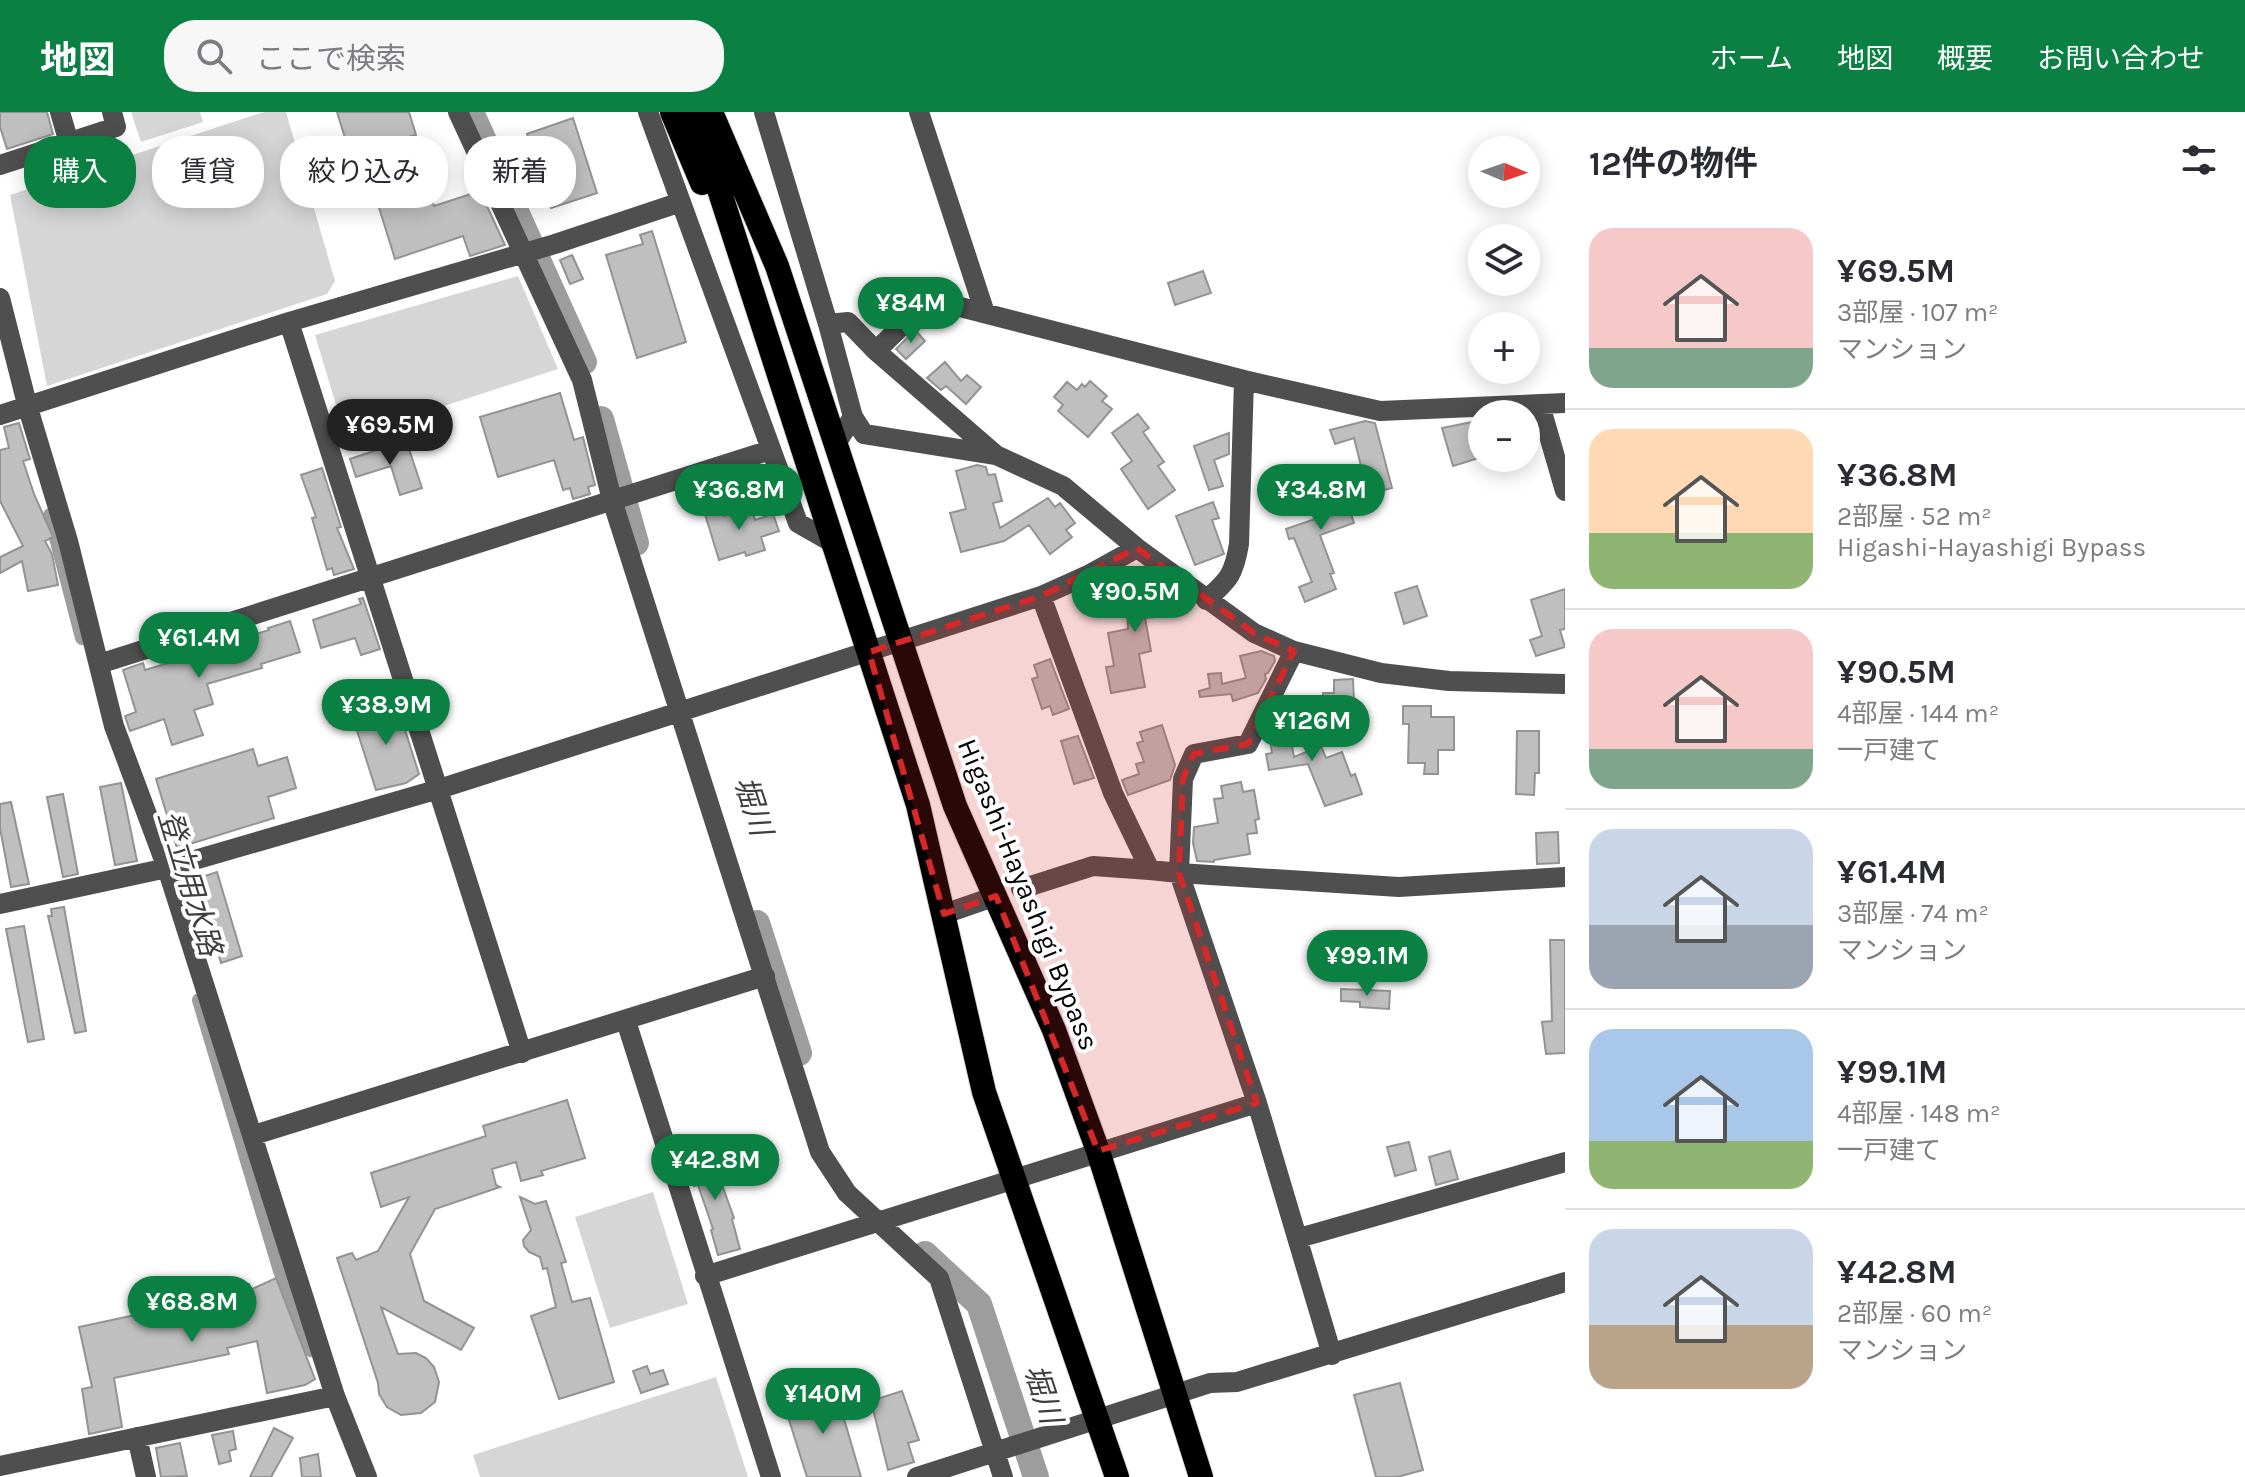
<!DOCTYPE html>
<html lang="ja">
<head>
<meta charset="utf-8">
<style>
  :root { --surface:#fff; --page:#f7f7f7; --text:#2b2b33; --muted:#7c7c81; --line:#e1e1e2; --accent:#0b8043 }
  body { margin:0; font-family:Karla,"Noto Sans JP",sans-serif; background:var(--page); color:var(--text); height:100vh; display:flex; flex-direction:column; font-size:30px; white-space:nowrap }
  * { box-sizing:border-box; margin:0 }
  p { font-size:26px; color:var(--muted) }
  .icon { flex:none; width:44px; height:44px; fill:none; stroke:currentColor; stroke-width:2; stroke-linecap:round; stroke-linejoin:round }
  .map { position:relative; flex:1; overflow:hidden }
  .sheet { display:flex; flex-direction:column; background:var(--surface); width:680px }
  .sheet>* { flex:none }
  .banner { position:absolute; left:24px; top:24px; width:760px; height:72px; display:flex; gap:16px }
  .needle { width:52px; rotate:92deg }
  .buttons { position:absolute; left:1468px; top:24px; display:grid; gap:16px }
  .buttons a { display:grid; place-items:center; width:72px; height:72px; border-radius:50%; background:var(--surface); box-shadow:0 4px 20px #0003; font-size:40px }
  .price { position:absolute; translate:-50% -68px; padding:0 18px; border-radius:28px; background:var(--accent); color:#fff; font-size:26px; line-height:52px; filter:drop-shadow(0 2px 4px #0008) }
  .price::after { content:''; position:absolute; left:50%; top:48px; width:24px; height:18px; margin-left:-12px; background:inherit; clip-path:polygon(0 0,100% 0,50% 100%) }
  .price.on { background:#222; color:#fff }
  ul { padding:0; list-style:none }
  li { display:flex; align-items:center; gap:24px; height:200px; padding:0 24px }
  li+li { border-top:2px solid var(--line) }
  li span { display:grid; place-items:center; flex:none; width:224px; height:160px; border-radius:24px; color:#555 }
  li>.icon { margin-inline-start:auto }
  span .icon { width:96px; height:96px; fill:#fffc; stroke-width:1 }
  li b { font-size:34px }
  h2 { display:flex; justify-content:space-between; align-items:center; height:96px; padding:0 24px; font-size:34px }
  .pill { padding:0 28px; border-radius:32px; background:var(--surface); box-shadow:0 4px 20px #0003; font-size:28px; line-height:72px }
  .pill.on { background:var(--accent); color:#fff }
  header { display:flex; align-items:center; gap:48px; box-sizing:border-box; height:112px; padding:0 40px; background:var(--accent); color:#fff }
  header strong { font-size:38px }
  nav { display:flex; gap:44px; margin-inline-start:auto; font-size:28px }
  .search { width:560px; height:72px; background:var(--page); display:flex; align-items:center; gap:20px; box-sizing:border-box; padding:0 28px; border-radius:32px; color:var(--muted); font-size:30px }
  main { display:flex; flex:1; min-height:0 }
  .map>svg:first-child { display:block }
  .green { fill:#d6d6d6 }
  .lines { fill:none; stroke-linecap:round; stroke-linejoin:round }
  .canal { stroke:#9d9d9d; stroke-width:14 }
  .river { stroke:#9d9d9d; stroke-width:26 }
  .building { fill:#bfbfbf; stroke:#939393; stroke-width:2 }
  .highway-casing { stroke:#dbdbdb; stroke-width:26 }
  .minor { stroke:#4f4f4f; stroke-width:20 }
  .highway { stroke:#000; stroke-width:24 }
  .marked { fill:#d62828; fill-opacity:0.2; stroke:#d62828; stroke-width:6; stroke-dasharray:16 10; stroke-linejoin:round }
  .labels { text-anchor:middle; stroke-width:8; stroke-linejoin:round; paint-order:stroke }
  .street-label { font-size:28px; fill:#000; stroke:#fff }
  .water-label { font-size:30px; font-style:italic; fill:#3e3e3e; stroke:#fff }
</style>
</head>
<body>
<header>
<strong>地図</strong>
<div class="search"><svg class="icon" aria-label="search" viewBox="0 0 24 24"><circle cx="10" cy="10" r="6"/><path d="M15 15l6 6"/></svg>ここで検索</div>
<nav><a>ホーム</a><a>地図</a><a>概要</a><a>お問い合わせ</a></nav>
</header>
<main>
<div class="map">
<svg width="1565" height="1365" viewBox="0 0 1565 1365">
  <rect width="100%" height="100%" fill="#fff"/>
  <path class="green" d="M131 0H200L203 10 141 30Z
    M264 0H286L335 169 327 182 47 274 10 83Z
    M518 164 558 257 346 326 315 223Z
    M653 1080 688 1192 610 1216 575 1105Z
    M716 1265 748 1365H480L473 1343Z"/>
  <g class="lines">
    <path class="canal" d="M50 403 82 526
      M199 888 280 1159 311 1238"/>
    <path class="river" d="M471 0 584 250
      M601 307 636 431
      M757 811 799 941
      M925 1142 979 1192 1036 1365"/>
  </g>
  <path class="building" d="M0 0H47L53 22 7 37 0 15Z
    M337 0H409L416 23 411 24 434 94 480 79 505 133 470 144 463 124 395 147 361 38 350 42Z
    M573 6 597 81 551 96 541 67 529 65 525 59V53L533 41 527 22Z
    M652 119 686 230 637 246 606 143 643 132 640 123Z
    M572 143 583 167 570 172 560 148Z
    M1203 159 1211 181 1175 193 1168 171Z
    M880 171 902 196 882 214 860 189Z
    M915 218 925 229 906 247 896 237Z
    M945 250 961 269 967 263 981 275 966 292 946 274 941 278 927 266Z
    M1090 269 1107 284 1102 289 1112 297 1088 325 1058 299 1063 293 1054 285 1067 270 1077 278 1082 272 1085 275Z
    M560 281 574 328 583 325 595 373 588 375 590 382 573 387 570 376 563 378 554 348 498 365 480 305Z
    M1138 302 1149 316 1143 320 1164 350 1158 354 1175 378 1148 397 1121 357 1132 349 1112 321Z
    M1482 308V345L1453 354 1442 316Z
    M1365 309 1375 311 1392 376 1368 382 1354 326 1335 332 1330 318Z
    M19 311 30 347 23 349 34 382 53 425 45 429 52 442 58 473 28 479 22 449 0 461V445L23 434 0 389V338L9 336 4 315Z
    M1229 321V342L1214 348 1223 374 1209 378 1194 334Z
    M389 334 391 340 408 334 422 376 400 383 391 354 356 365 350 347Z
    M977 353 986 355 988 363 995 362 1002 389 993 391 1000 416 1048 386 1055 395 1060 391 1075 411 1066 418 1072 425 1050 442 1029 413 1004 429 961 440 950 401 966 397 956 359Z
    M1334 353 1354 411 1320 423 1334 461 1330 462 1336 477 1305 490 1299 475 1312 470 1294 426 1289 427 1286 417 1321 405 1309 370 1321 365 1319 358Z
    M322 356 341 415 337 416 354 457 334 463 332 456 327 458 312 406 316 405 301 363Z
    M1213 390 1219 406 1212 408 1224 442 1195 453 1176 404Z
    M751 395 755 408 773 402 779 419 761 425 765 438 746 444 745 440 719 448 705 402 722 396 724 404Z
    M1151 462V481L1171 480 1172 503 1145 506 1151 539 1139 542 1145 575 1111 581 1106 555 1114 554 1108 521 1128 517 1126 471H1136V463Z
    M1417 474 1427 504 1404 512 1395 481Z
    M1565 477V517L1560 518 1565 535 1536 544 1530 528 1542 524 1531 488Z
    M363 486 380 537 361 543 355 526 321 536 313 508 361 492 359 487Z
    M290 509 300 540 261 552 262 556 207 572 213 592 194 598 203 623 172 633 164 607 130 619 125 604 136 600 123 558 143 551 145 558 199 542 207 538 205 532 219 527 221 533 269 518 268 516Z
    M1261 539 1274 544 1275 549 1268 561 1265 562 1266 567 1258 581 1233 589 1231 582 1200 585 1199 579 1210 576 1208 562 1221 561 1222 572 1246 566 1240 544Z
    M1050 547 1069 597 1053 603 1050 594 1042 597 1032 567 1038 565 1034 553Z
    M1353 567 1354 590 1349 591V611L1325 615 1323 581H1334V568Z
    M392 593 398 596 419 662 406 671 376 678 353 606 375 598V595Z
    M1403 594H1431V605H1454V638H1438V662H1424L1425 651H1408L1409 612H1403Z
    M1296 601 1299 619 1289 620 1294 645 1321 634 1326 646 1342 640 1351 664 1355 662 1362 682 1325 694 1308 652 1269 658 1266 642 1272 641 1269 619 1276 604Z
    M1162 613 1175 653 1170 668 1128 683 1122 668 1139 662 1136 652 1144 650 1137 631 1143 629 1140 620Z
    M1517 619H1539V661H1535L1534 683 1516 682Z
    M1078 624 1094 666 1074 672 1061 629Z
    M253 637 258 654 287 645 296 676 268 685 274 706 177 736 156 667Z
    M1241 670 1243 680 1254 678 1259 707 1255 708 1257 721 1247 722 1250 742 1214 748V750L1197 749 1193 731 1194 715 1218 711 1214 687 1223 686 1221 674Z
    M121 671 137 749 115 753 100 675Z
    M63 682 78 762 63 765 47 685Z
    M11 690 29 772 11 775 0 716V692Z
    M1558 720 1559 751 1537 752 1536 721Z
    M217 760 242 844 221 851 196 767Z
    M64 795 86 919 75 921 48 804H52L51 797Z
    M24 814 44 927 28 930 6 817Z
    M1550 828H1565V941L1546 942 1542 910 1552 909Z
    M1341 877 1390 879 1389 897 1360 895V890L1341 889Z
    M567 988 585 1046 541 1059 543 1063 521 1069 516 1050 492 1057 496 1073 500 1075 435 1097 410 1142 424 1189 474 1216 461 1238 381 1195 398 1242 416 1241 426 1246 434 1255 439 1270 435 1290 421 1301 401 1303 387 1295 379 1282 378 1271 337 1146 352 1141 356 1148 378 1139 409 1085 381 1095 371 1061 486 1024 483 1014Z
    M1409 1030 1416 1058 1395 1064 1387 1035Z
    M708 1034 734 1106 732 1107 740 1137 718 1143 711 1118 713 1117 698 1073 694 1074 690 1062 695 1059 692 1049 698 1048 695 1038Z
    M1450 1039 1458 1067 1436 1073 1429 1045Z
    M520 1085 535 1092 546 1089 566 1150 561 1151 572 1190 590 1186 614 1270 559 1287 531 1204 556 1195 547 1156 543 1157 540 1145 529 1140 524 1134 523 1128 531 1118Z
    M276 1166 315 1267 305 1273 267 1281 257 1229 227 1236 229 1242 114 1266 122 1315 89 1322 82 1277 92 1275 79 1215 224 1184 222 1178 249 1172 250 1178Z
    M647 1254 650 1262 663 1258 668 1272 641 1281 633 1259Z
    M1400 1271 1423 1358 1397 1365H1376L1354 1283Z
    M835 1276 861 1365H807L784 1292Z
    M902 1279 919 1328 908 1331 914 1350 888 1358 871 1289Z
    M274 1316 293 1326 271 1365H250Z
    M233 1319 236 1337 229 1339 231 1349 219 1352 212 1323Z
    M180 1331 187 1364 161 1365 156 1336Z
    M318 1342 321 1365H302L300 1346Z"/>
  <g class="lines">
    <defs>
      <path id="highway" d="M672 0 702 71
        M694 0 918 693 984 980 1117 1365
        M711 0 777 154 955 694 1054 918 1098 1039 1201 1365"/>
    </defs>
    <use href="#highway" class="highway-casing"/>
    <path class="minor" d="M60 0 69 31
      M458 0 582 268 612 388 820 1040 847 1081 939 1166 1003 1365
      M648 0 798 411 833 431
      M764 0 828 212 853 305 835 333
      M919 0 985 201
      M0 53 116 15 112 0
      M0 186 28 296 68 429 114 614 167 756 335 1284 367 1365
      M289 210 522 941
      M828 212 848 210 876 239 996 343 1063 374 1137 436 1254 521 1294 539 1381 561 1449 569 1565 572
      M876 239 929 187 1244 268 1380 299 1565 291
      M1540 293 1565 379
      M0 303 289 210 555 132 681 90
      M853 305 864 322 996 343
      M1041 484 1113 681 1150 758 1179 761 1257 991 1332 1243
      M1206 488C1229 468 1234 462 1239 432L1244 268
      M1294 539 1248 632 1194 642 1183 667 1179 761 1399 775 1565 765
      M99 552 770 338
      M1021 777 1093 754 1150 758
      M0 792 167 756 439 677 1041 484 1090 462 1137 436
      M944 802 996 784
      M626 909 771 1365
      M254 1023 765 864
      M1299 1126 1565 1050
      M705 1164 1257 991
      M137 1325 146 1365
      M0 1354 335 1284
      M917 1365 1210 1271 1237 1270 1565 1170"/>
    <use href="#highway" class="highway"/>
  </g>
  <path class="marked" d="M1137 436 1254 521 1294 539 1248 632 1194 642 1183 667 1179 761 1257 991 1098 1039 996 784 944 802 869 540 1041 484Z"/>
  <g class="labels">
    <g class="street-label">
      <text transform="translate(1029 782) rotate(68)" y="10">Higashi-Hayashigi Bypass</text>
    </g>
    <g class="water-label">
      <text transform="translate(753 694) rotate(72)" y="10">堀川</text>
      <text transform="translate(190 771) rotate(73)" y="10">登立用水路</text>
      <text transform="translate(1043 1282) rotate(72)" y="10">堀川</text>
    </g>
  </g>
</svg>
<div class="buttons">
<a><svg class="needle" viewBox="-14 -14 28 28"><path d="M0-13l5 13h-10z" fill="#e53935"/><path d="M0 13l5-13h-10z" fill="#7c7c81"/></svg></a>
<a><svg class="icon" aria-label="layers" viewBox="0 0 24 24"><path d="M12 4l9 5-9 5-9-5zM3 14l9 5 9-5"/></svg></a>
<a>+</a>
<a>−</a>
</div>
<b class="price" style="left:911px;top:233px">¥84M</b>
<b class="price on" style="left:390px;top:355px">¥69.5M</b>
<b class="price" style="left:739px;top:420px">¥36.8M</b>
<b class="price" style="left:1321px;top:420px">¥34.8M</b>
<b class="price" style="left:1135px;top:522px">¥90.5M</b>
<b class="price" style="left:199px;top:568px">¥61.4M</b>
<b class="price" style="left:386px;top:635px">¥38.9M</b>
<b class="price" style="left:1312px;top:651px">¥126M</b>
<b class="price" style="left:1367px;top:886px">¥99.1M</b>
<b class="price" style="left:715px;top:1090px">¥42.8M</b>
<b class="price" style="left:192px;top:1232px">¥68.8M</b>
<b class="price" style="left:823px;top:1324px">¥140M</b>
<div class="banner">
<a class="pill on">購入</a>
<a class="pill">賃貸</a>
<a class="pill">絞り込み</a>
<a class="pill">新着</a>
</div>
</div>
<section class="sheet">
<h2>12件の物件<svg class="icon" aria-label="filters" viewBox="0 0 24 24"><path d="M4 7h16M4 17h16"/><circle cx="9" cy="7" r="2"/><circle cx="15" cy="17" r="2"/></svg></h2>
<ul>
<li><span style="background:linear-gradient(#f6c9c9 75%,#7fa58c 0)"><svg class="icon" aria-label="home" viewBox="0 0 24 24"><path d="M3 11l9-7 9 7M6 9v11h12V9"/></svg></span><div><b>¥69.5M</b><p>3部屋 · 107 m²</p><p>マンション</p></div></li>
<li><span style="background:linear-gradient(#ffd9b3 65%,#8fb573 0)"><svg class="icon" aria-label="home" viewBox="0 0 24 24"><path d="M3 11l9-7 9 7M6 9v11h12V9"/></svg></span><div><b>¥36.8M</b><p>2部屋 · 52 m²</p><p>Higashi-Hayashigi Bypass</p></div></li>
<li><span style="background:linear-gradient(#f6c9c9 75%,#7fa58c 0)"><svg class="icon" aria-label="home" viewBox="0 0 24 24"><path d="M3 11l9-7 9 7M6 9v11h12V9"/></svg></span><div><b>¥90.5M</b><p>4部屋 · 144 m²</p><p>一戸建て</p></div></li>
<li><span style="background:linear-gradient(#c9d6e8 60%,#9aa5b1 0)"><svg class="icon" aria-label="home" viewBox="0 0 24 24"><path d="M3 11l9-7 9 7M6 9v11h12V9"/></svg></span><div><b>¥61.4M</b><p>3部屋 · 74 m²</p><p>マンション</p></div></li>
<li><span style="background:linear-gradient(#a9c7e8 70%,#8fb573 0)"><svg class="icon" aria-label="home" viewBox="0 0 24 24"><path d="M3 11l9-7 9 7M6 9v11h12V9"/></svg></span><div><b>¥99.1M</b><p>4部屋 · 148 m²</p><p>一戸建て</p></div></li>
<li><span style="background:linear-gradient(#c9d6e8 60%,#b9a48a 0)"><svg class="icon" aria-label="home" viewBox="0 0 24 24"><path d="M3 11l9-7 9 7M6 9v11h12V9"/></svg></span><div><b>¥42.8M</b><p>2部屋 · 60 m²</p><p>マンション</p></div></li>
</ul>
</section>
</main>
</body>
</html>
